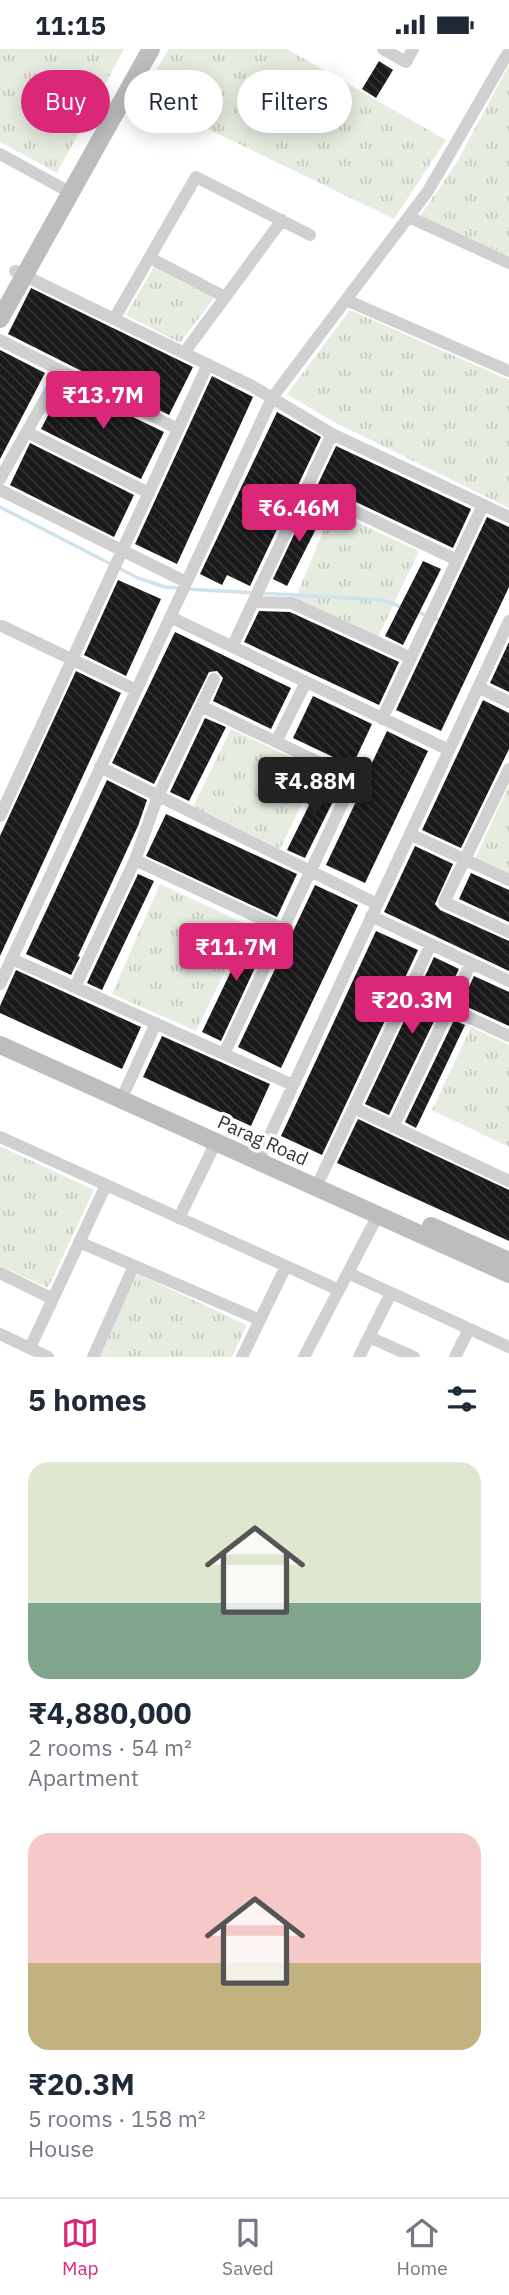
<!DOCTYPE html>
<html lang="en">
<head>
<meta charset="utf-8">
<style>
  :root { --surface:#fff; --page:#f6f6f7; --text:#1f2937; --muted:#747a83; --line:#e0e1e3; --accent:#db2777 }
  body { margin:0; font-family:"IBM Plex Sans",sans-serif; background:var(--page); color:var(--text); height:100vh; display:flex; flex-direction:column; font-size:26px; white-space:nowrap }
  * { box-sizing:border-box; margin:0 }
  p { font-size:23px; color:var(--muted) }
  .icon { flex:none; width:38px; height:38px; fill:none; stroke:currentColor; stroke-width:2; stroke-linecap:round; stroke-linejoin:round }
  .map { position:relative; height:1308px; overflow:hidden }
  .side { display:flex; flex-direction:column; background:var(--surface); flex:1 }
  .side>* { flex:none }
  .top-card { position:absolute; left:21px; top:21px; width:467px; height:63px; display:flex; gap:14px }
  .price { position:absolute; translate:-50% -60px; padding:0 16px; border-radius:7px; background:var(--accent); color:#fff; font-size:23px; line-height:46px; filter:drop-shadow(0 2px 4px #0008) }
  .price::after { content:''; position:absolute; left:50%; top:42px; width:21px; height:16px; margin-left:-10px; background:inherit; clip-path:polygon(0 0,100% 0,50% 100%) }
  .price.on { background:#222; color:#fff }
  ul { padding:0; list-style:none }
  li { display:grid; align-content:center; gap:14px; height:371px; padding:0 28px }
  li span { display:grid; place-items:center; height:217px; border-radius:21px; color:#555 }
  li>.icon { margin-inline-start:auto }
  span .icon { width:126px; height:126px; fill:#fffc; stroke-width:1 }
  li b { font-size:30px }
  h2 { display:flex; justify-content:space-between; align-items:center; height:84px; padding:0 28px; font-size:30px }
  .pill { padding:0 24px; border-radius:32px; background:var(--surface); box-shadow:0 4px 18px #0003; font-size:24px; line-height:63px }
  .pill.on { background:var(--accent); color:#fff }
  .status { display:flex; justify-content:space-between; align-items:center; height:49px; padding:0 35px; background:var(--surface); direction:ltr }
  .status svg { height:19px; fill:currentColor }
  .tab-bar { display:flex; justify-content:space-around; align-items:center; height:98px; border-top:2px solid var(--line); background:var(--surface); font-size:19px; color:var(--muted) }
  .tab-bar a { display:grid; justify-items:center; gap:4px }
  .tab-bar .on { color:var(--accent) }
  .map>svg:first-child { display:block }
  .grass { fill:url(#grass-tufts) }
  .lines { fill:none; stroke-linecap:round; stroke-linejoin:round }
  .stream { stroke:#cfe2ee; stroke-width:3.5 }
  .building { fill:url(#building-back-hatch) }
  .street { stroke:#d0d0d0; stroke-width:12 }
  .secondary { stroke:#bdbdbd; stroke-width:18 }
  .labels { text-anchor:middle; stroke-width:7; stroke-linejoin:round; paint-order:stroke }
  .street-label { font-size:19px; fill:#333; stroke:#fff }
</style>
</head>
<body>
<div class="status"><b>11:15</b><svg viewBox="0 0 49 12"><path d="M0 12V9h3v3zM5 12V6h3v6zM10 12V3h3v9zM15 12V0h3v12zM26 1h20v11H26zM47 4h2v5h-2z"/></svg></div>
<div class="map">
<svg width="509" height="1308" viewBox="0 0 509 1308">
  <defs>
    <pattern id="grass-tufts" width="24" height="20" patternUnits="userSpaceOnUse" patternTransform="scale(1.75)"><rect width="24" height="20" fill="#e6ecdf"/><path d="M3 7l-1-3M5 7V3M7 7l1-3M15 17l-1-3M17 17v-4M19 17l1-3" fill="none" stroke="#c6cbc0"/></pattern>
    <pattern id="building-back-hatch" width="6" height="6" patternUnits="userSpaceOnUse" patternTransform="scale(1.75)"><rect width="6" height="6" fill="#1a1a1a"/><path d="M-1 5l2 2M0 0l6 6M5-1l2 2" fill="none" stroke="#333"/></pattern>
  </defs>
  <rect width="100%" height="100%" fill="#fff"/>
  <path class="grass" d="M0 0H124L57 124 0 93Z
    M169 0H287L446 91 394 170 140 47Z
    M509 16V207L420 167 457 113Z
    M154 218 214 249 180 294 126 266Z
    M350 261 509 331V459L334 373 287 345Z
    M332 462 419 502 378 588 295 550Z
    M231 680 318 721 280 800 193 758Z
    M509 736V825L475 810Z
    M160 835 248 876 196 982 112 945Z
    M471 978 509 996V1098L432 1061Z
    M0 1097 94 1141 48 1239 0 1217Z
    M138 1225 247 1276 232 1308H98Z"/>
  <g class="lines">
    <path class="stream" d="M0 458 138 529 165 538 178 539
      M186 540 383 551 404 559
      M415 562 441 572"/>
  </g>
  <path class="building" d="M379 12 393 21 376 49 362 40Z
    M31 239 193 318 169 366 8 285Z
    M0 301 45 324 0 410Z
    M212 327 253 348 177 515 135 495Z
    M64 335 164 383 141 430 41 380Z
    M277 363 321 388 250 537 227 526 222 536 200 525Z
    M30 394 134 446 114 488 10 436Z
    M336 397 471 460 453 499 318 435Z
    M309 454 325 462 287 537 273 530Z
    M487 468 509 478V538L441 682 396 661Z
    M423 512 441 520 403 596 385 587Z
    M118 531 161 550 126 627 84 606Z
    M259 562 290 563 399 613 379 656 244 593Z
    M175 583 291 639 271 680 213 652 223 629 217 622 209 623 154 735 112 714Z
    M509 593V643L490 634Z
    M76 622 121 644 0 907V787Z
    M313 647 372 675 356 709 371 716 387 682 428 702 365 834 326 816 369 725 293 689Z
    M483 651 509 664V700L461 799 422 781Z
    M205 669 226 678 189 752 170 743Z
    M324 726 342 734 305 809 287 801Z
    M107 731 147 751 138 777 78 907 80 908 71 926 26 905Z
    M166 765 297 825 277 868 146 807Z
    M415 797 453 815 435 855 440 861 509 892V922L384 863Z
    M471 824 509 841V873L459 850Z
    M138 825 154 832 102 941 87 934Z
    M315 836 358 856 281 1019 238 998Z
    M253 876 271 884 221 992 202 983Z
    M376 882 418 901 322 1106 281 1087Z
    M434 908 459 920 389 1066 365 1055Z
    M16 921 141 978 122 1020 0 964V957Z
    M474 927 509 943V977L461 955Z
    M454 971 465 976 416 1079 405 1073Z
    M162 987 270 1035 251 1077 143 1028Z
    M358 1070 509 1141V1192L337 1114Z"/>
  <g class="lines">
    <path class="street" d="M383 0 406 13 413 0
      M0 105 71 144
      M409 168 509 214
      M150 209 225 248
      M15 222 252 337 332 385 509 468
      M346 251 509 322
      M114 270 196 128 310 186
      M0 291 178 380
      M184 304 282 171
      M27 383 149 444
      M0 430 61 322
      M306 439 457 511
      M0 441 186 533
      M253 553 292 554 411 609
      M170 568 449 701
      M2 577 136 641
      M232 598 332 385
      M478 638 509 653
      M201 657 354 730 224 1005
      M382 670 483 456
      M276 693 306 633
      M100 718 377 855
      M509 720 444 853 509 883
      M0 767 208 315
      M410 785 509 831
      M135 811 283 880
      M371 867 509 932
      M12 910 293 1036
      M0 935 272 349 428 142 509 2
      M75 938 135 811 158 747 214 630
      M449 959 509 987
      M126 1040 156 974
      M354 1059 509 1132
      M393 1078 471 914
      M0 1088 339 1241
      M258 1112 509 572
      M321 1128 431 895
      M179 1169 216 1093
      M79 1193 260 1271
      M0 1224 53 1250
      M348 1224 509 1298
      M0 1285 48 1308
      M369 1288 414 1308
      M30 1299 106 1136
      M93 1308 134 1217
      M242 1308 286 1217
      M304 1308 378 1166
      M359 1308 391 1244
      M455 1308 469 1280"/>
    <path class="secondary" d="M0 270 151 0
      M0 996 509 1225
      M431 1177 509 1212"/>
  </g>
  <g class="labels">
    <g class="street-label">
      <text transform="translate(263 1091) rotate(24)" y="7">Parag Road</text>
    </g>
  </g>
</svg>
<b class="price" style="left:103px;top:382px">₹13.7M</b>
<b class="price" style="left:299px;top:495px">₹6.46M</b>
<b class="price on" style="left:315px;top:768px">₹4.88M</b>
<b class="price" style="left:236px;top:934px">₹11.7M</b>
<b class="price" style="left:412px;top:987px">₹20.3M</b>
<div class="top-card">
<a class="pill on">Buy</a>
<a class="pill">Rent</a>
<a class="pill">Filters</a>
</div>
</div>
<section class="side">
<h2>5 homes<svg class="icon" aria-label="filters" viewBox="0 0 24 24"><path d="M4 7h16M4 17h16"/><circle cx="9" cy="7" r="2"/><circle cx="15" cy="17" r="2"/></svg></h2>
<ul>
<li><span style="background:linear-gradient(#dfe7d0 65%,#7fa58c 0)"><svg class="icon" aria-label="home" viewBox="0 0 24 24"><path d="M3 11l9-7 9 7M6 9v11h12V9"/></svg></span><div><b>₹4,880,000</b><p>2 rooms · 54 m²</p><p>Apartment</p></div></li>
<li><span style="background:linear-gradient(#f6c9c9 60%,#c2b280 0)"><svg class="icon" aria-label="home" viewBox="0 0 24 24"><path d="M3 11l9-7 9 7M6 9v11h12V9"/></svg></span><div><b>₹20.3M</b><p>5 rooms · 158 m²</p><p>House</p></div></li>
</ul>
</section>
<nav class="tab-bar">
<a class="on"><svg class="icon" aria-label="map" viewBox="0 0 24 24"><path d="M3 6l6-2 6 2 6-2v14l-6 2-6-2-6 2zM9 4v14M15 6v14"/></svg>Map</a>
<a><svg class="icon" aria-label="saved" viewBox="0 0 24 24"><path d="M7 4h10v16l-5-4-5 4z"/></svg>Saved</a>
<a><svg class="icon" aria-label="home" viewBox="0 0 24 24"><path d="M3 11l9-7 9 7M6 9v11h12V9"/></svg>Home</a>
</nav>
</body>
</html>
